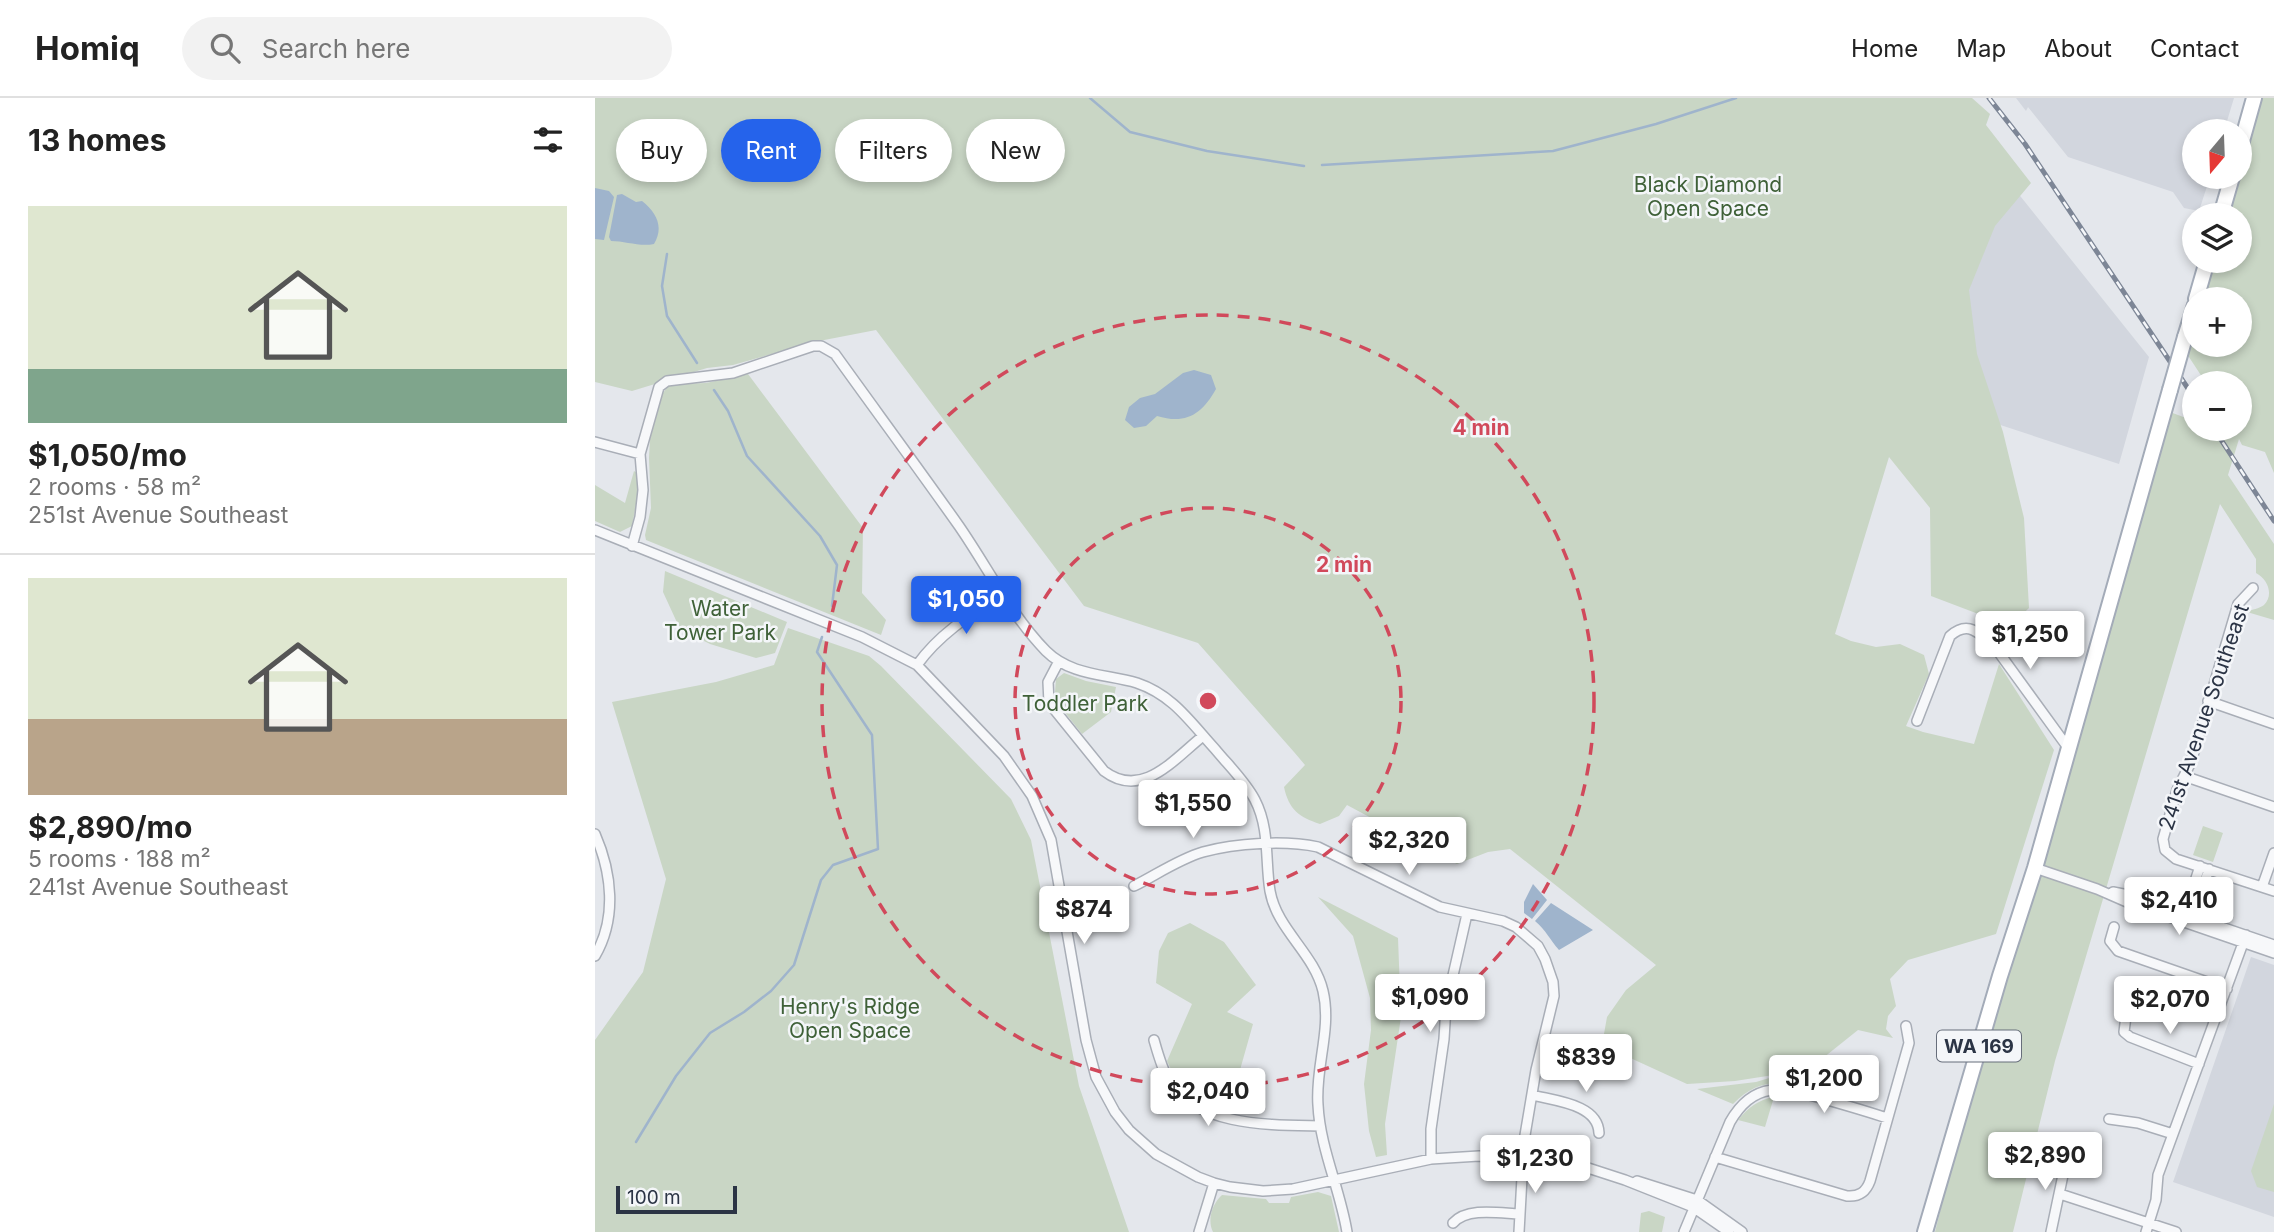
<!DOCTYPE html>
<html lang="en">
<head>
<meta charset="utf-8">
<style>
  :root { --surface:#fff; --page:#f2f2f2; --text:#222; --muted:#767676; --line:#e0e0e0; --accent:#2563eb }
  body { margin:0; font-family:Inter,sans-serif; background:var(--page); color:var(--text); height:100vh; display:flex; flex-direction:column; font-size:26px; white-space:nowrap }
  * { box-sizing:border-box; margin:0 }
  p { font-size:23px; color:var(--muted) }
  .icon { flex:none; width:38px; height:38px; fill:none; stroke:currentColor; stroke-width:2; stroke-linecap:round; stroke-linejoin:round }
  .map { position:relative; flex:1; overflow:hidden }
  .side { display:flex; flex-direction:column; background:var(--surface); width:595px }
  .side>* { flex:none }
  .guide { position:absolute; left:21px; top:21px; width:665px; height:63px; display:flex; gap:14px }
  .needle { width:46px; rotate:199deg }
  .fabs { position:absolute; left:1587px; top:21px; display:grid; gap:14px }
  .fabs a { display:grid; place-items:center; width:70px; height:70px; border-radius:50%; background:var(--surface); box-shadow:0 4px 10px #0003; font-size:35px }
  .scale { position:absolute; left:21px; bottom:18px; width:121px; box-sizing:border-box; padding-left:7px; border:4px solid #2b3445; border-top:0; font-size:19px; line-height:24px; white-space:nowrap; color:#2b3445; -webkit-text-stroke:5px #f4f6f9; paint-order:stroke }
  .price { position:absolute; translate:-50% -60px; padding:0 16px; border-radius:7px; background:#fff; color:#222; font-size:23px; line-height:46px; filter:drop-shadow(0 2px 4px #0008) }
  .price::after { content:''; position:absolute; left:50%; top:42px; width:21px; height:16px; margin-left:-10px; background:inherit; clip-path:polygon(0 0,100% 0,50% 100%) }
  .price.selected { background:var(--accent); color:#fff }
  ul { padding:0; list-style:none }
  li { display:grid; align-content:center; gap:14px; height:371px; padding:0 28px }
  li+li { border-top:2px solid var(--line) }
  li span { display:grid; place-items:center; height:217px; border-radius:0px; color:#555 }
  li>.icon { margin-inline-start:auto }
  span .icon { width:126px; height:126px; fill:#fffc; stroke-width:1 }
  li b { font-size:30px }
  h2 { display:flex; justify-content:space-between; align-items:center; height:84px; padding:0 28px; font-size:30px }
  .chip { padding:0 24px; border-radius:32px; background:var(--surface); box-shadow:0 4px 10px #0003; font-size:24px; line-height:63px }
  .chip.selected { background:var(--accent); color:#fff }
  header { display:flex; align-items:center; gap:42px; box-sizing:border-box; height:98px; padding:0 35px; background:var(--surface); border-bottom:2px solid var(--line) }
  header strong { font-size:33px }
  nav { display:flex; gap:38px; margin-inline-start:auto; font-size:24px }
  .search { width:490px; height:63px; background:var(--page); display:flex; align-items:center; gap:18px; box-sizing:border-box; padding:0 24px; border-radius:38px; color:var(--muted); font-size:26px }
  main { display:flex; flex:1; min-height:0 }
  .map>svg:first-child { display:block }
  .built { fill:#d2d6de }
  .green { fill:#c9d6c5 }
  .water { fill:#9fb4cc }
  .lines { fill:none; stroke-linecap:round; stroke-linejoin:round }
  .stream { stroke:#9fb4cc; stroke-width:2.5 }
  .street-casing { stroke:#a9aeb7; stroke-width:12 }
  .primary-casing { stroke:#a3abb8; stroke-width:18 }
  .street { stroke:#f7f8fa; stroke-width:9 }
  .primary { stroke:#fff; stroke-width:14 }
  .rail-casing { stroke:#7d8696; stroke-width:5 }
  .rail { stroke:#f4f6f9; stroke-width:2.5; stroke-dasharray:8; stroke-linecap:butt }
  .primary-bridge-casing { stroke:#a3abb8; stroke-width:18; stroke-linecap:butt }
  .primary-bridge { stroke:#fff; stroke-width:14 }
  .ring { fill:none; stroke:#d1495b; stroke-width:3.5; stroke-dasharray:12 9 }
  .labels { text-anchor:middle; stroke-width:5; stroke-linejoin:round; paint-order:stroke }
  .shield { fill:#f4f6f9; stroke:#676e7b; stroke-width:2 }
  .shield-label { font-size:19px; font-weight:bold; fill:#2b3445 }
  .park-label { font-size:21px; fill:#3f6138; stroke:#f4f6f9 }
  .street-label { font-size:21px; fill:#2b3445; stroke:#f4f6f9 }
  .centre { fill:#d1495b; stroke:#f4f6f9; stroke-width:3.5 }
  .ring-label { font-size:21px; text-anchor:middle; font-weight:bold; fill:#d1495b; stroke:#f4f6f9; stroke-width:5; stroke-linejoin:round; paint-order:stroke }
</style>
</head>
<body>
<header>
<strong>Homiq</strong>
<div class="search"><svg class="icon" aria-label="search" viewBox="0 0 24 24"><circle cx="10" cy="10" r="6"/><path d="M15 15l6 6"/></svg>Search here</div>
<nav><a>Home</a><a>Map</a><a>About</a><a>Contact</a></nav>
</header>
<main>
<section class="side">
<h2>13 homes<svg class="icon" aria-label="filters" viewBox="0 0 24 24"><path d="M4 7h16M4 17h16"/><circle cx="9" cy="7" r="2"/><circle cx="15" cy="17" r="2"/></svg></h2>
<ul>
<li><span style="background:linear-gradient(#dfe7d0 75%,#7fa58c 0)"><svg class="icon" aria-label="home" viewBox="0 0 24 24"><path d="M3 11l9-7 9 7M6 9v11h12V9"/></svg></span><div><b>$1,050/mo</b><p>2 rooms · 58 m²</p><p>251st Avenue Southeast</p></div></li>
<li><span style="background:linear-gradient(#dfe7d0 65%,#b9a48a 0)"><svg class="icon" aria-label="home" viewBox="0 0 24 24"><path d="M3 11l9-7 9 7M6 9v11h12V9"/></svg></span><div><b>$2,890/mo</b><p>5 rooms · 188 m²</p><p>241st Avenue Southeast</p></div></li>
</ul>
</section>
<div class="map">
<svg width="1679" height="1134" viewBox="0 0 1679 1134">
  <rect width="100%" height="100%" fill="#e4e7ec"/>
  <path class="built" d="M1421 0H1639L1629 33H1600V79H1615L1604 113 1589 110 1578 94 1473 59 1433 9 1431 13Z
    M1406 74 1554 259 1524 366 1317 298Z
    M1656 859 1679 867V1119L1578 1084Z"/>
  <path class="green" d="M0 0H1377L1395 16 1391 27 1436 85 1400 128 1374 192 1382 256 1408 334 1429 420 1434 510 1415 528 1336 498 1335 410 1294 359 1240 536 1256 543 1281 549 1305 546 1329 557 1334 576 1311 628 1328 634 1379 646 1404 566 1459 652 1401 836 1313 862 1295 881 1301 908 1293 918 1291 931 1298 940 1263 932 1218 968 1229 967 1221 992C1188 983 1164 979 1138 1006L1102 991 1161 984 1191 975 1140 983 1092 986 1007 947 1012 919 1031 892 1061 867 915 751 893 754 862 766 752 707 744 718 725 726C704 719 694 712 689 689L710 667 699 654 603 545 489 508 281 232 219 244 138 267 112 270 37 293 0 284Z
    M1666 0H1679V375L1670 354 1647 347 1644 341 1633 377 1679 446V522L1652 514C1657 511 1664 511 1669 507 1679 497 1673 481 1661 475V461L1625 406 1460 963 1418 1134H1340L1375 993 1575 314 1599 323 1600 331H1623L1640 337 1638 331H1645V285H1611L1592 256 1599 229 1600 247H1645V201H1608L1619 163H1645V117H1632Z
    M153 276 268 430 267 495 291 522 286 537 51 442 50 437 56 410 54 360 55 341 68 295 73 288 80 286 111 285Z
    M39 373 42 375V402L37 428 25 434 0 423V387L30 405Z
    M70 473 192 524 180 555 161 560 115 546 85 531 68 494Z
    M193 530 274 558 286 568 416 701 436 742 484 988 534 1134H0V942L48 874 71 781 17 604 121 584 179 567Z
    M469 575 491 583 521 589 516 614 487 636 464 607 460 594 461 581Z
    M1608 728 1628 735 1618 764 1598 757Z
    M723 799 803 840 806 919 790 1026 792 1057 781 1059 774 1033 769 986 776 932 775 900 758 838Z
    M595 825 629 844 661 887 632 914 658 926 643 979 640 1015C611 1005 585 993 572 963L597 906 561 885 564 853 573 835Z
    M1179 999 1170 1029 1143 1022C1154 1009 1163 1002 1179 999Z
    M1679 1006V1094L1662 1089 1656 1073Z
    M723 1094 736 1098 744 1134H618C612 1122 617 1106 627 1097L671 1101 674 1105H694L696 1099Z
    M1054 1113 1070 1119 1067 1134H1044L1046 1115Z"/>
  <path class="water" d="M0 90 14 93 19 99 9 142 0 141Z
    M27 96 41 104 47 103C62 115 69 129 59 146 45 149 30 143 16 143L14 139 22 97Z
    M599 272 616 277 621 291C607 316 591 327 562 318L551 328 539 330 530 322 534 309 545 300 560 296 588 275Z
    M938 786 952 802 937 821 929 815V804Z
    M956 805 998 832 964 852C955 842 951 832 940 823Z"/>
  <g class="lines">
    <path class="stream" d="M495 0 535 34 612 53 709 68
      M727 67 958 53 1061 26 1141 0
      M72 156 67 188 72 218 102 265
      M119 292 133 313 152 358 225 438 242 467 237 508
      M41 1044 81 978 115 935 149 914 176 893 199 867 226 782 238 767 283 751 277 637 222 554 227 539"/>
    <defs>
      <path id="street" d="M0 344 45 356
        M0 432 267 539 322 567 409 658 437 698 456 742 491 942 501 979 520 1014 534 1032 561 1056 603 1079 619 1085 635 1089 668 1093 698 1091 836 1061 884 1058 952 1063 990 1069 1030 1082 1098 1109 1134 1134
        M37 448 45 419 48 392 45 356 64 289 72 283 138 275 218 248H226L240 256C281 313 323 370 364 428 393 470 416 517 451 553 476 578 512 576 542 585 578 597 596 625 620 651 634 668 650 683 660 702 675 731 670 763 675 793 682 832 719 855 728 893 737 931 720 969 723 1007 725 1050 745 1091 752 1134
        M1658 490 1643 506 1596 664 1582 692 1568 741 1570 752 1581 761 1679 793
        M464 563 453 584 454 605 509 673C547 702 579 661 608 638
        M322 567C344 536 376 516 407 496
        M1613 603 1679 626
        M1322 623 1355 538C1372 523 1381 533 1397 545L1474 651
        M1589 678 1679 709
        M0 736C17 775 22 820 0 858
        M1440 770 1502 791 1534 805 1679 855
        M539 788C561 777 584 761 608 754 641 745 690 742 723 749L845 809 908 823 921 829 943 848 950 861 958 884 959 898 941 972 929 1043 924 1134
        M1667 789 1679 755
        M1518 794 1533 797 1679 847
        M1588 820 1605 768
        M1596 825 1614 771
        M1519 829 1515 843 1523 853 1632 891
        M1531 918 1529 934 1535 939 1604 966
        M559 942C563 956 567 971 574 983 603 1029 677 1027 725 1028
        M937 997C960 1003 1003 1006 1004 1035
        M1514 1021 1543 1025 1578 1036
        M1120 1059 1252 1098C1264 1099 1271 1094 1275 1083L1314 945 1311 928
        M836 1061V1031L849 941 851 908 872 816
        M1042 1083 1102 1102 1147 1134
        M1465 1096 1581 1134
        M858 1125C872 1109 904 1115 924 1116
        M604 1134 619 1085
        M1089 1134 1135 1024C1159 982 1188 989 1229 1001 1250 1007 1271 1013 1292 1020
        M1456 1134 1472 1058
        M1551 1134 1561 1102 1563 1077 1651 837"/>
      <path id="primary" d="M1645 50 1659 0
        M1626 117 1637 79
        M1601 201 1612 163
        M1590 239 1600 207
        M1330 1134 1405 878 1440 770 1575 292"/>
    </defs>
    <use href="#street" class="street-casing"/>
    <use href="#primary" class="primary-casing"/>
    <use href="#street" class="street"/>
    <use href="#primary" class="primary"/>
    <defs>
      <path id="rail" d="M1394 0 1430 46 1600 301
        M1619 331 1679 423"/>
    </defs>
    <use href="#rail" class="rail-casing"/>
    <use href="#rail" class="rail"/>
    <defs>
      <path id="primary-bridge" d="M1575 292 1590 239"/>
    </defs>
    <use href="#primary-bridge" class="primary-bridge-casing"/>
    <use href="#primary-bridge" class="primary-bridge"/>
  </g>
  <g class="ring">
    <circle cx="613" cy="603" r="193"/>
    <circle cx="613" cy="603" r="386"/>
  </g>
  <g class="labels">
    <rect class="shield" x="1342" y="932.5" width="84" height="31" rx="5"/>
    <g class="shield-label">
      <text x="1384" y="955">WA 169</text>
    </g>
    <g class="park-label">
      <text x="1113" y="94">Black Diamond<tspan x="1113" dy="24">Open Space</tspan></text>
      <text x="125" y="518">Water<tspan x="125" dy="24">Tower Park</tspan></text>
      <text x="490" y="613">Toddler Park</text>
      <text x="255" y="916">Henry's Ridge<tspan x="255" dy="24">Open Space</tspan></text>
    </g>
    <g class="street-label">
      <text transform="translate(1609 619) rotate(-71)" y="7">241st Avenue Southeast</text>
    </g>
  </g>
  <circle cx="613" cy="603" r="10" class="centre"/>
  <g class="ring-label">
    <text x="886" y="337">4 min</text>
    <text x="749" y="474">2 min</text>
  </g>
</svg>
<div class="fabs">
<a><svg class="needle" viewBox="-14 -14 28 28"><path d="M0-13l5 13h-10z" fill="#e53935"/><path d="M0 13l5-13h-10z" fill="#767676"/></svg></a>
<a><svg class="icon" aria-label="layers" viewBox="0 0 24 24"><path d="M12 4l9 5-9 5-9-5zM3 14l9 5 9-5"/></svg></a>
<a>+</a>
<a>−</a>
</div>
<div class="scale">100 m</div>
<b class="price selected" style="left:371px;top:538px">$1,050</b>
<b class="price" style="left:1435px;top:573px">$1,250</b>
<b class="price" style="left:598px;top:742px">$1,550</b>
<b class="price" style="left:814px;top:779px">$2,320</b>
<b class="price" style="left:1584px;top:839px">$2,410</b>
<b class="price" style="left:489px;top:848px">$874</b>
<b class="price" style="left:835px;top:936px">$1,090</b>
<b class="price" style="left:1575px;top:938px">$2,070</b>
<b class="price" style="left:991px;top:996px">$839</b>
<b class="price" style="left:1229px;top:1017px">$1,200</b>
<b class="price" style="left:613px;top:1030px">$2,040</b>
<b class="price" style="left:1450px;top:1094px">$2,890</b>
<b class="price" style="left:940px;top:1097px">$1,230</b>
<div class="guide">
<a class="chip">Buy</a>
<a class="chip selected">Rent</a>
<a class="chip">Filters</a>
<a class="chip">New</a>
</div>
</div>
</main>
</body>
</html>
